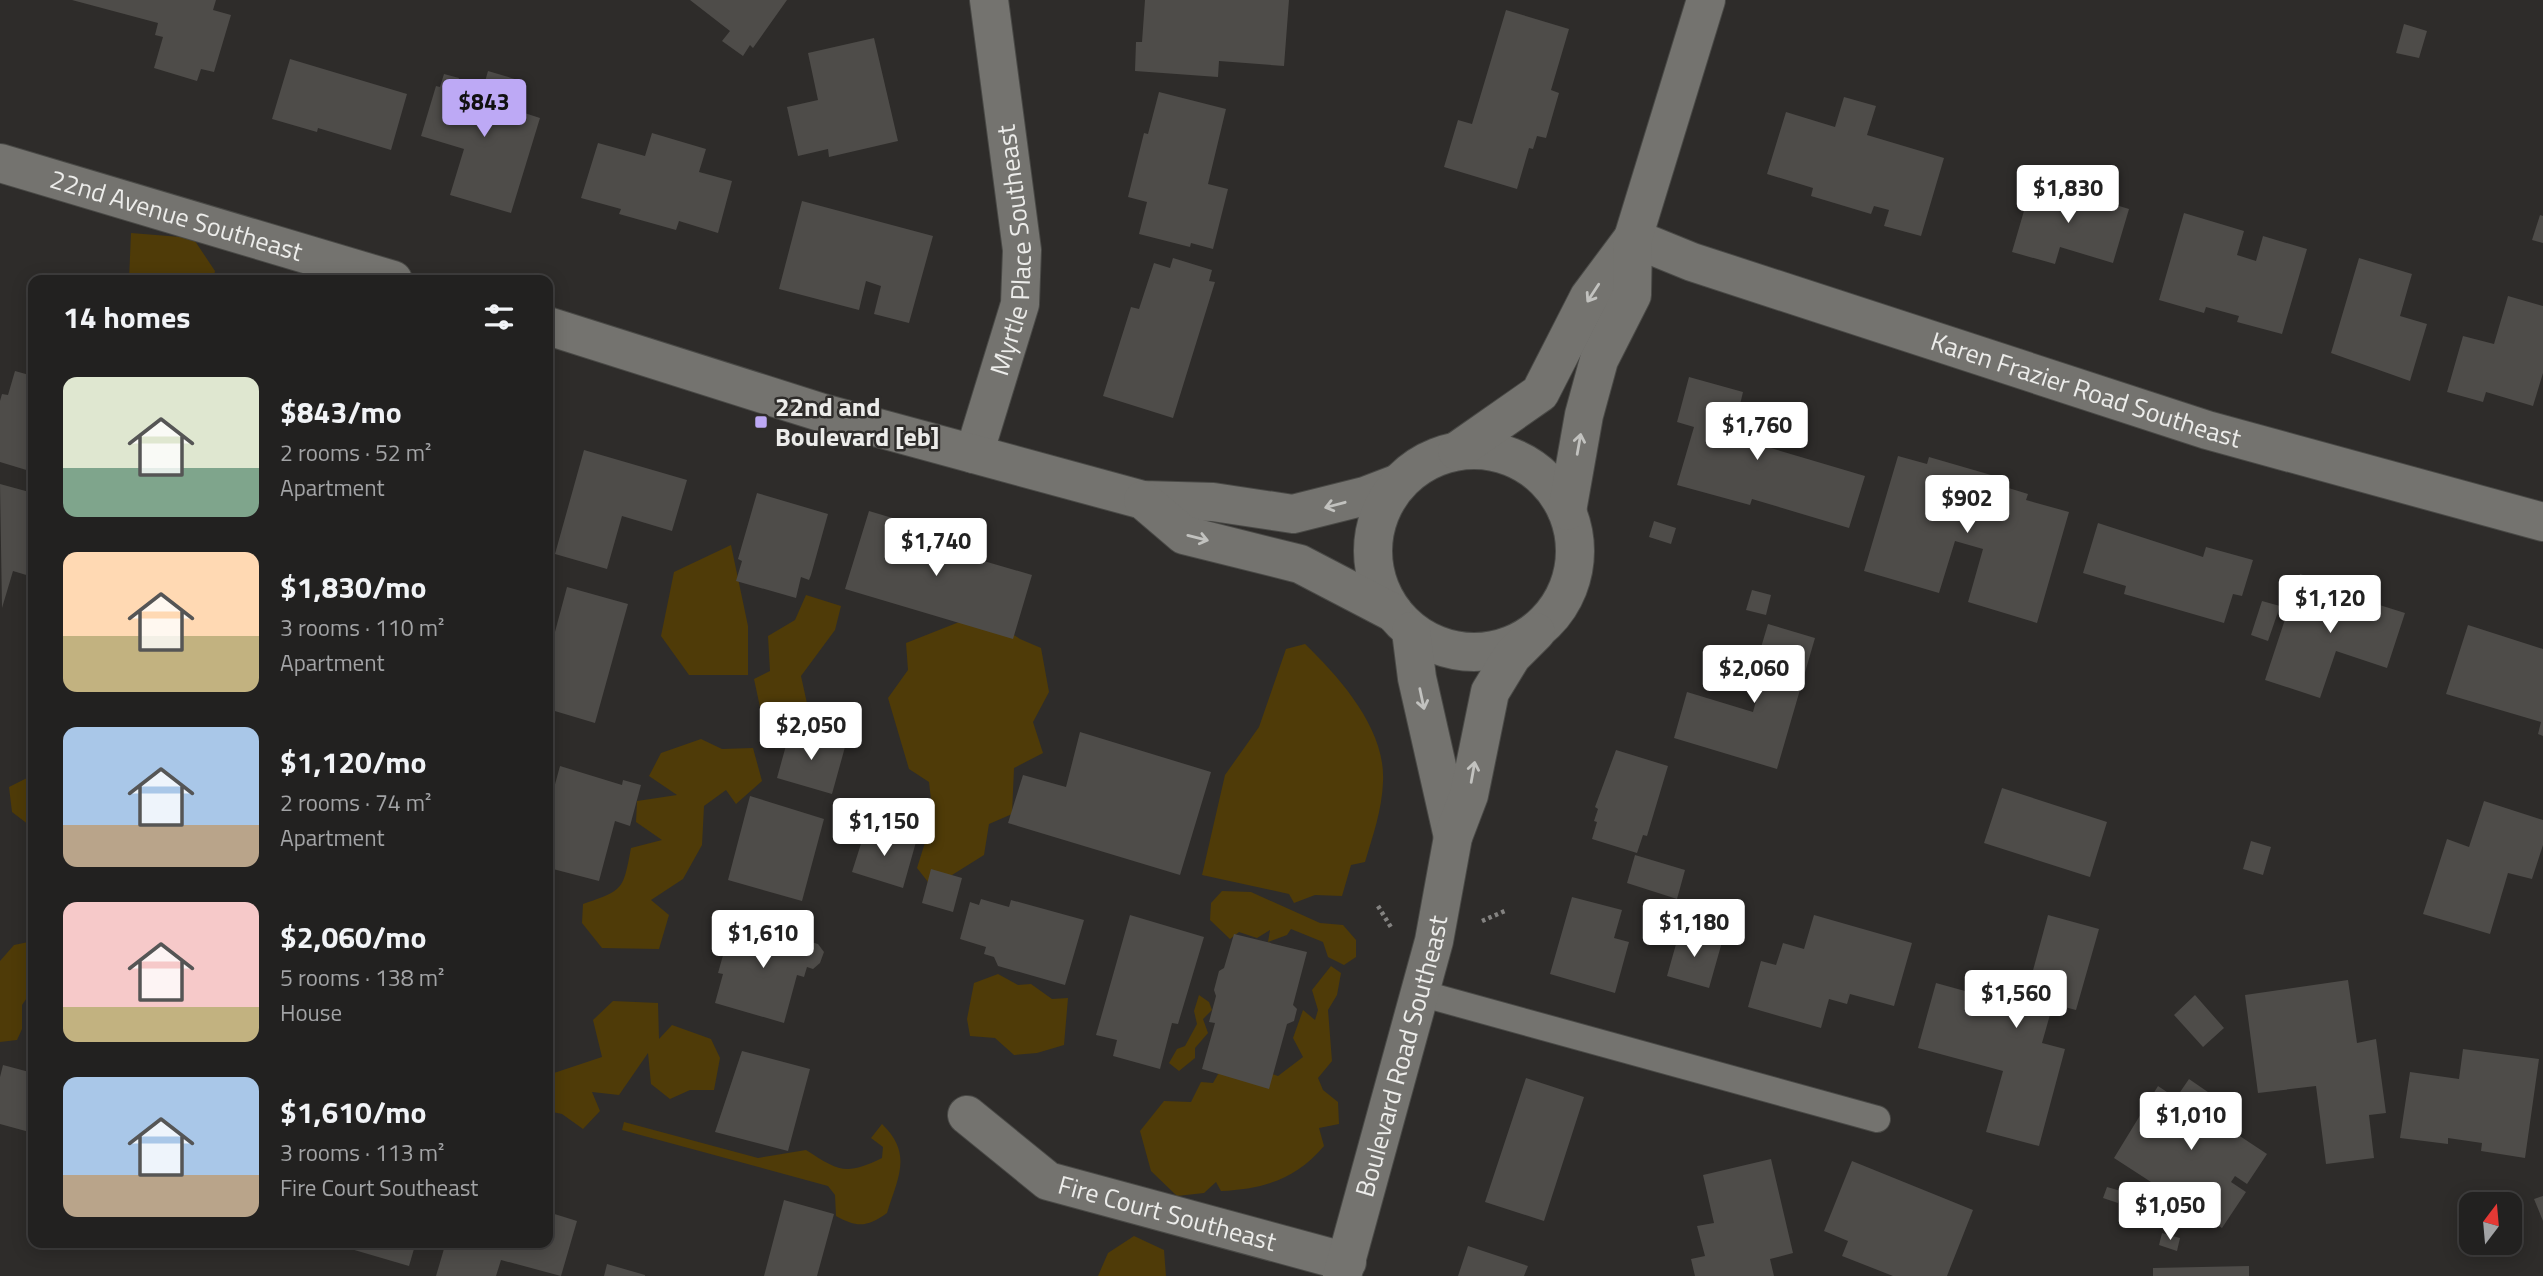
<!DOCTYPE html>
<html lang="en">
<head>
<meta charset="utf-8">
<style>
  :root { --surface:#222120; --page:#2e2e2d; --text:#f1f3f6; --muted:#a2a3a5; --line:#3f3e3e; --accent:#bda9f5 }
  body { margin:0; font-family:"Titillium Web",sans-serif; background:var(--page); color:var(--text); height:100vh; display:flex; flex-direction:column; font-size:26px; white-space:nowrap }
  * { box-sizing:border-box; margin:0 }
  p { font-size:23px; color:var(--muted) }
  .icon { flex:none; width:38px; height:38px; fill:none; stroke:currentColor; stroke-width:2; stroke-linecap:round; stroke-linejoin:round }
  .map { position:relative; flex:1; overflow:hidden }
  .drawer { position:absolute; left:28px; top:275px; width:525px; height:973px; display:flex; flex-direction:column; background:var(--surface); border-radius:14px; box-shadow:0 4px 18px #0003,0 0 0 2px var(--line) }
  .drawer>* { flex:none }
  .needle { width:46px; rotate:16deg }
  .buttons { position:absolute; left:2459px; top:1192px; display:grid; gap:14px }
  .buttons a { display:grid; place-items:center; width:63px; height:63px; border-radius:14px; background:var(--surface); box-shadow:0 4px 18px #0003,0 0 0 2px var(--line); font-size:35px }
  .price { position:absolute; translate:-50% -60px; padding:0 16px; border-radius:7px; background:#fff; color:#222; font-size:23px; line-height:46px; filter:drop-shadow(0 2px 4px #0008) }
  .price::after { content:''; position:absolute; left:50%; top:42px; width:21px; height:16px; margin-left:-10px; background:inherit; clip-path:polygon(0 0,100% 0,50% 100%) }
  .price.selected { background:var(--accent); color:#111 }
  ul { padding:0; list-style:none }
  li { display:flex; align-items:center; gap:21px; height:175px; padding:0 35px }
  li span { display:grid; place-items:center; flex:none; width:196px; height:140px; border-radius:14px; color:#555 }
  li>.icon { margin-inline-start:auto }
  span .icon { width:84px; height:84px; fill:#fffc; stroke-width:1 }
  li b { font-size:30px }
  h2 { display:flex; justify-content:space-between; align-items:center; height:84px; padding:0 35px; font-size:30px }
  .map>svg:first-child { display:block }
  .green { fill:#4f3b08 }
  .building { fill:#4e4c49 }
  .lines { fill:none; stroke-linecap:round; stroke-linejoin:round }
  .service-casing { stroke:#494946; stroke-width:28 }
  .minor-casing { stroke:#494946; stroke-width:40 }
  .tertiary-casing { stroke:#494946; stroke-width:40 }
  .path { stroke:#848381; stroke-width:4.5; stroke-dasharray:3.5 3.5; stroke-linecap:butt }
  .service { stroke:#74736f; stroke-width:26 }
  .minor { stroke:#74736f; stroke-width:38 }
  .tertiary { stroke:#74736f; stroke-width:38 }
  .oneway { stroke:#c2c2bf }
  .poi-dot { fill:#bda9f5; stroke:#2e2c2a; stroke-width:2.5 }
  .labels { text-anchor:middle; stroke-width:5; stroke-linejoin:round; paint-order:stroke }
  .street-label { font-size:26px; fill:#ececea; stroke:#2e2c2a }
  .poi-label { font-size:26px; font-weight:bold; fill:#ececea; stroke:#2e2c2a; text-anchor:start }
</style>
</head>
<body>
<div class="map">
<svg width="2543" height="1276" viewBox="0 0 2543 1276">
  <rect width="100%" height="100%" fill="#2e2c2a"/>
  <path class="green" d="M131 233 193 238 215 271 213 280H129Z
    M731 545 748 626V675H689L661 636 674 572Z
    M806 595 841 606 835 630 801 676 808 708 797 722 763 721 754 679 770 671 768 636 795 620Z
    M982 613 1020 639 1041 648 1049 692 1033 722 1043 753 1014 768 1012 814 989 824 984 855 952 875 928 882 917 868 933 817 929 782 909 769 888 698 908 670 906 643Z
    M1305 644C1340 678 1386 729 1383 782 1382 810 1373 835 1365 862L1351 865 1342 896 1315 895 1294 903 1289 894 1202 875 1225 775 1259 727 1286 649Z
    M701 739 722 749 753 748 762 781 736 804 726 790 704 806 702 845 683 879 651 900 669 915 659 949 602 948 582 923 583 904C624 890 623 890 631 848L662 840 636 822 637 801 677 795 649 776 661 753Z
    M33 775V828L12 812 9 787Z
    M1222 891 1251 892 1320 923 1343 925 1356 940V957L1344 965 1328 957 1323 942 1291 929 1287 935 1268 942 1270 930 1257 938 1239 932 1230 939 1210 920 1211 903Z
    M33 941V989L22 1005V1029L17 1040 0 1042V961L14 945Z
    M1331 966 1341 973 1337 995 1328 1010 1332 1061 1318 1078 1323 1090 1338 1102 1339 1124 1319 1128 1324 1146C1296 1179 1264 1189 1221 1191L1216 1182 1204 1193 1177 1196 1151 1171 1140 1131 1164 1101 1191 1102 1201 1082 1213 1083 1221 1069 1263 1071 1278 1076 1303 1057 1293 1038 1303 1010 1315 1020 1318 1010 1312 990Z
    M998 974 1018 985 1031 984 1052 999 1068 998 1064 1045 1037 1053 1014 1055 995 1038 970 1036 967 1019 974 983Z
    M1199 995 1209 1002 1212 1010 1203 1019 1208 1033 1195 1048V1058L1179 1071 1169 1063 1177 1049 1185 1046 1197 1024 1194 1011Z
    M613 1001 658 1003 659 1039 672 1025 711 1039 720 1058 714 1090H690L670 1099 651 1084 648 1053 619 1095 592 1092 600 1111 583 1129 562 1114 548 1111V1075L602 1057 593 1020Z
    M624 1122 758 1158 806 1150C839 1171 845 1176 882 1158L883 1147 871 1138 882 1124C913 1154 898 1177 887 1213 867 1227 858 1228 836 1216L835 1195 828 1186 622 1130Z
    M1134 1236 1164 1250 1166 1276H1098L1108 1253Z"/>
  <path class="building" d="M72 0H216L213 10 231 15 214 72 201 69 197 81 154 68 163 37 155 35 158 23Z
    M690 0H787L753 48 750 45 743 56 722 41 730 31Z
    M1145 0H1289L1284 66 1219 61 1218 77 1135 71 1136 42H1142Z
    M1506 10 1569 29 1551 90 1559 93 1546 138 1537 136 1533 149 1529 148 1517 189 1444 167 1458 120 1472 124Z
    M2404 24 2427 31 2419 58 2396 53Z
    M874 38 898 141 829 157 828 149 798 156 787 107 818 100 808 53Z
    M290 59 407 94 391 150 318 128 317 132 272 119Z
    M488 71 518 80 509 108 540 118 511 213 450 195 464 149 421 136 436 86 440 87 444 74 459 78 455 92 480 99Z
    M1159 92 1226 109 1208 184 1228 189 1213 249 1191 243 1190 247 1139 234 1147 202 1128 197 1144 133 1148 134Z
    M1844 97 1876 106 1867 135 1944 158 1921 236 1884 226 1889 210 1874 206 1871 214 1811 196 1813 188 1767 174 1786 112 1835 127Z
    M652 133 706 149 699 172 732 181 718 233 679 221 676 230 619 214 621 209 581 198 598 143 645 156Z
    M2033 180 2129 209 2113 263 2060 247 2055 264 2012 252Z
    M802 201 933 236 909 323 874 314 881 286 866 281 859 310 779 289Z
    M2184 213 2244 231 2237 255 2256 261 2263 236 2307 249 2282 334 2237 322 2239 316 2206 307 2204 313 2159 300Z
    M2540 215 2543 216V243L2532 240Z
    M1173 258 1212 270 1209 281 1215 282 1173 418 1103 396 1131 307 1139 309 1154 263 1170 268Z
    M2359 258 2412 274 2400 316 2427 324 2410 381 2331 353Z
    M2508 296 2543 306V373L2533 406 2486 392 2483 402 2447 392 2463 336 2494 344Z
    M15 371 33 376V472L0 462V401L2 394 8 395Z
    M1689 377 1743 392 1738 413 1749 416 1758 428 1754 443 1865 476 1849 528 1752 499 1750 505 1677 485 1694 427 1677 422Z
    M584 450 687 480 672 531 622 516 607 569 555 554Z
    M1898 456 1927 464 1929 457 1991 475 1989 482 2028 494 2026 500 2069 512 2037 623 1968 602 1983 549 1955 541 1939 593 1864 571Z
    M0 484 33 493V577L13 571 2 608Z
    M757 493 828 514 811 575 809 580 801 577 796 598 736 581 742 561 738 559Z
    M869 511 926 528 922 543 1032 575 1013 639 845 589Z
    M1654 521 1676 528 1671 544 1649 537Z
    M2098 523 2203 557 2206 547 2253 560 2242 596 2233 594 2224 623 2124 594 2126 586 2083 573Z
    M2300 574 2372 598 2370 602 2405 613 2387 668 2336 651 2320 698 2265 680Z
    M567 587 628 604 595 723 548 709V658Z
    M1752 590 1771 595 1766 615 1746 610Z
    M2262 601 2280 606 2268 641 2251 635Z
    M1768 624 1815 638 1777 769 1674 738 1687 692 1753 712 1761 683 1751 681Z
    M2468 625 2543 649V736L2538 734 2541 722 2446 694Z
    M790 731 845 747 832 794 777 778Z
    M1080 732 1211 772 1180 875 1008 823 1023 775 1066 787Z
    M1616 750 1668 766 1647 836 1643 835 1637 853 1592 839 1597 822 1594 821 1598 809 1595 807Z
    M560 766 622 785 623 780 641 785 630 826 615 821 599 881 553 869 551 878 548 877V810Z
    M2002 788 2107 822 2090 877 1984 843Z
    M750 796 824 819 802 901 728 880Z
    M2484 801 2543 820V845L2532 879 2508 873 2490 934 2423 914 2447 839 2469 847Z
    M866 828 916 842 903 888 852 872Z
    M2251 841 2271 847 2263 875 2243 869Z
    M1635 855 1685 870 1677 899 1627 883Z
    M931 869 962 878 953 912 922 903Z
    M1572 897 1622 910 1614 938 1629 942 1615 993 1550 974Z
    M981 899 1009 907 1011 900 1084 920 1065 985 998 966 994 957 984 954 986 947 960 939 970 902 979 905Z
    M1130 915 1204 937 1178 1024 1172 1023 1160 1069 1113 1056 1117 1040 1096 1035Z
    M1814 915 1912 943 1894 1006 1850 994 1847 1004 1829 999 1821 1028 1748 1007 1761 961 1776 965 1783 943 1804 949Z
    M2048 915 2099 929 2076 1010 2053 1004 2042 1043 2065 1049 2039 1146 1986 1132 2003 1071 1918 1048 1936 983 2023 1007Z
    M733 920 818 944 824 952 820 963 813 969 807 967 804 977 797 975 784 1023 715 1003 723 974 718 973Z
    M1680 930 1722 942 1709 988 1667 976Z
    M1234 934 1307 952 1293 1005 1297 1009 1294 1021 1287 1024 1269 1089 1202 1069 1215 1023 1209 1022 1216 996 1214 990 1219 971 1224 968Z
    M2348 980 2357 1043 2376 1039 2386 1113 2369 1115 2374 1158 2326 1164 2316 1086 2258 1093 2245 995Z
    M2195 995 2224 1028 2203 1047 2174 1015Z
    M2463 1049 2539 1059 2525 1158 2481 1151 2482 1143 2448 1138V1144L2400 1138 2410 1072 2459 1079Z
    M742 1051 810 1069 788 1151 715 1132Z
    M3 1065 33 1073V1133L0 1124V1077Z
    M1526 1078 1584 1097 1544 1221 1485 1202Z
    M2189 1079 2221 1101 2211 1117 2267 1154 2247 1184 2235 1176 2231 1182 2246 1192 2222 1228 2114 1158 2158 1086 2176 1098Z
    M1771 1159 1793 1253 1770 1259 1774 1276H1695L1691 1259 1705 1256 1697 1226 1714 1223 1703 1175Z
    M1852 1161 1973 1210 1947 1276H1893L1842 1256 1848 1241 1824 1231Z
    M2107 1187 2121 1191 2118 1203 2103 1198Z
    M2543 1196V1221L2534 1199Z
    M784 1200 834 1214 817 1276H764Z
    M2130 1202 2171 1215 2168 1225 2127 1213Z
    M548 1212 577 1221 561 1276 501 1260 496 1276H436L446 1242H548Z
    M2162 1233 2180 1238 2177 1251 2159 1245Z
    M327 1242H416L409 1266Z
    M1468 1246 1528 1266 1524 1276H1458Z
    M607 1264 645 1275V1276H604Z
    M2249 1266V1276H2153V1268Z"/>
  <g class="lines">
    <defs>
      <path id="service" d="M1420 993 1877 1119"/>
      <g id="minor">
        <path id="s1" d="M1633 238 1692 262 2207 430 2543 522"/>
        <path id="s2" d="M974 454 1020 304 1022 250 989 0"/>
        <path id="s3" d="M967 1115 1048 1181 1347 1262"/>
      </g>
      <g id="tertiary">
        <path id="s4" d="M0 163 393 280"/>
        <path d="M548 326 823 413 1143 500 1213 502 1293 514 1365 496 1399 483"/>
        <circle cx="1474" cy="551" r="101"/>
        <path d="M1457 451 1540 393 1589 297 1633 238"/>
        <path d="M1143 500 1184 535 1300 564 1394 613"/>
        <path d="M1567 511 1584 415 1599 360 1632 295 1633 238 1706 0"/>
        <path d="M1411 631 1417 678 1453 837"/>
        <path id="s5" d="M1342 1276 1434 941 1453 837 1469 795 1490 692 1512 656 1536 632"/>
      </g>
    </defs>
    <use href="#service" class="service-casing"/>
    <use href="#minor" class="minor-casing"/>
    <use href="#tertiary" class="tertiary-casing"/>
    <path class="path" d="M1378 906 1392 929
      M1482 921 1507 910"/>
    <use href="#service" class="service"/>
    <use href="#minor" class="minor"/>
    <use href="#tertiary" class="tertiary"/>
  </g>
  <defs><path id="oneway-shaft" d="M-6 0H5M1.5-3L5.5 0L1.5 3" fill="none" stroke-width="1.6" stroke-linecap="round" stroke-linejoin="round" transform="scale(1.75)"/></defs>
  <g class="oneway">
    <use href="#oneway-shaft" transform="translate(1593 293) rotate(123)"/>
    <use href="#oneway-shaft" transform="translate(1579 444) rotate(-80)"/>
    <use href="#oneway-shaft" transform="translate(1335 505) rotate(165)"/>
    <use href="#oneway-shaft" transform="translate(1198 538) rotate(14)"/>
    <use href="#oneway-shaft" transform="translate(1422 699) rotate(78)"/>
    <use href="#oneway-shaft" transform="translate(1473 772) rotate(-80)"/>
  </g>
  <rect class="poi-dot" x="754" y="415" width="14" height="14" rx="3.5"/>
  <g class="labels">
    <g class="street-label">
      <text dy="9" stroke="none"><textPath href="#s4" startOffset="184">22nd Avenue Southeast</textPath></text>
      <text dy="9" stroke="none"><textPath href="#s2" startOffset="210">Myrtle Place Southeast</textPath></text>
      <text dy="9" stroke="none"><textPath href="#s1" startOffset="478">Karen Frazier Road Southeast</textPath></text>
      <text dy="9" stroke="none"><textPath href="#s5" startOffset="228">Boulevard Road Southeast</textPath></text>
      <text dy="9" stroke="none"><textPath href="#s3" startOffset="228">Fire Court Southeast</textPath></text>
    </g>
    <g class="poi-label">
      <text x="775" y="416">22nd and<tspan x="775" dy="30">Boulevard [eb]</tspan></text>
    </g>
  </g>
</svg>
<div class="buttons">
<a><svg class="needle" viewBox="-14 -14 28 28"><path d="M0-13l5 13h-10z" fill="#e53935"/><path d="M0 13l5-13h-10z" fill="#a2a3a5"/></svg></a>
</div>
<b class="price selected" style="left:484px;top:139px">$843</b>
<b class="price" style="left:2068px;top:225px">$1,830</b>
<b class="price" style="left:1757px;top:462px">$1,760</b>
<b class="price" style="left:1967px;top:535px">$902</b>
<b class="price" style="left:936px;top:578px">$1,740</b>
<b class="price" style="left:2330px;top:635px">$1,120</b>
<b class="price" style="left:1754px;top:705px">$2,060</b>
<b class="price" style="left:811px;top:762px">$2,050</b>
<b class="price" style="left:884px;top:858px">$1,150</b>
<b class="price" style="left:1694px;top:959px">$1,180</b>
<b class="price" style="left:763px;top:970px">$1,610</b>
<b class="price" style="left:2016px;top:1030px">$1,560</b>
<b class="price" style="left:2191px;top:1152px">$1,010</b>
<b class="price" style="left:2170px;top:1242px">$1,050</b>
<section class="drawer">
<h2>14 homes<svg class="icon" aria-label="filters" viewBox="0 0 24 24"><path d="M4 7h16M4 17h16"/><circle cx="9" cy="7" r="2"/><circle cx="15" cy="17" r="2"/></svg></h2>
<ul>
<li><span style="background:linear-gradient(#dfe7d0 65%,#7fa58c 0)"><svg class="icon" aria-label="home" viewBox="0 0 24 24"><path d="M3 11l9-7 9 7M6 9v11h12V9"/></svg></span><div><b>$843/mo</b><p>2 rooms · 52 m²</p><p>Apartment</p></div></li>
<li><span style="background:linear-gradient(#ffd9b3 60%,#c2b280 0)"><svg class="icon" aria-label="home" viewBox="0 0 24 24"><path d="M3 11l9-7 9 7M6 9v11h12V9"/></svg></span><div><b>$1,830/mo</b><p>3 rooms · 110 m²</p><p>Apartment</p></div></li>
<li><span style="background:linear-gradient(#a9c7e8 70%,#b9a48a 0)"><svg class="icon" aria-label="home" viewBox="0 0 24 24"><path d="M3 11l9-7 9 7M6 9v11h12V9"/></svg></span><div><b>$1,120/mo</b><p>2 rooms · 74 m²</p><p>Apartment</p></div></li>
<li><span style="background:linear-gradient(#f6c9c9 75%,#c2b280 0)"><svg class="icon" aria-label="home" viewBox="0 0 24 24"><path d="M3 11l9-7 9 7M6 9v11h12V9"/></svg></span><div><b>$2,060/mo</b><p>5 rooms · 138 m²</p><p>House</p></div></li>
<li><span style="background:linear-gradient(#a9c7e8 70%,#b9a48a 0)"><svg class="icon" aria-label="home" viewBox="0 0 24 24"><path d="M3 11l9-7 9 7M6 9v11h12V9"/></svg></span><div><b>$1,610/mo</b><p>3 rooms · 113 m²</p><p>Fire Court Southeast</p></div></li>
</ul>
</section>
</div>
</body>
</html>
